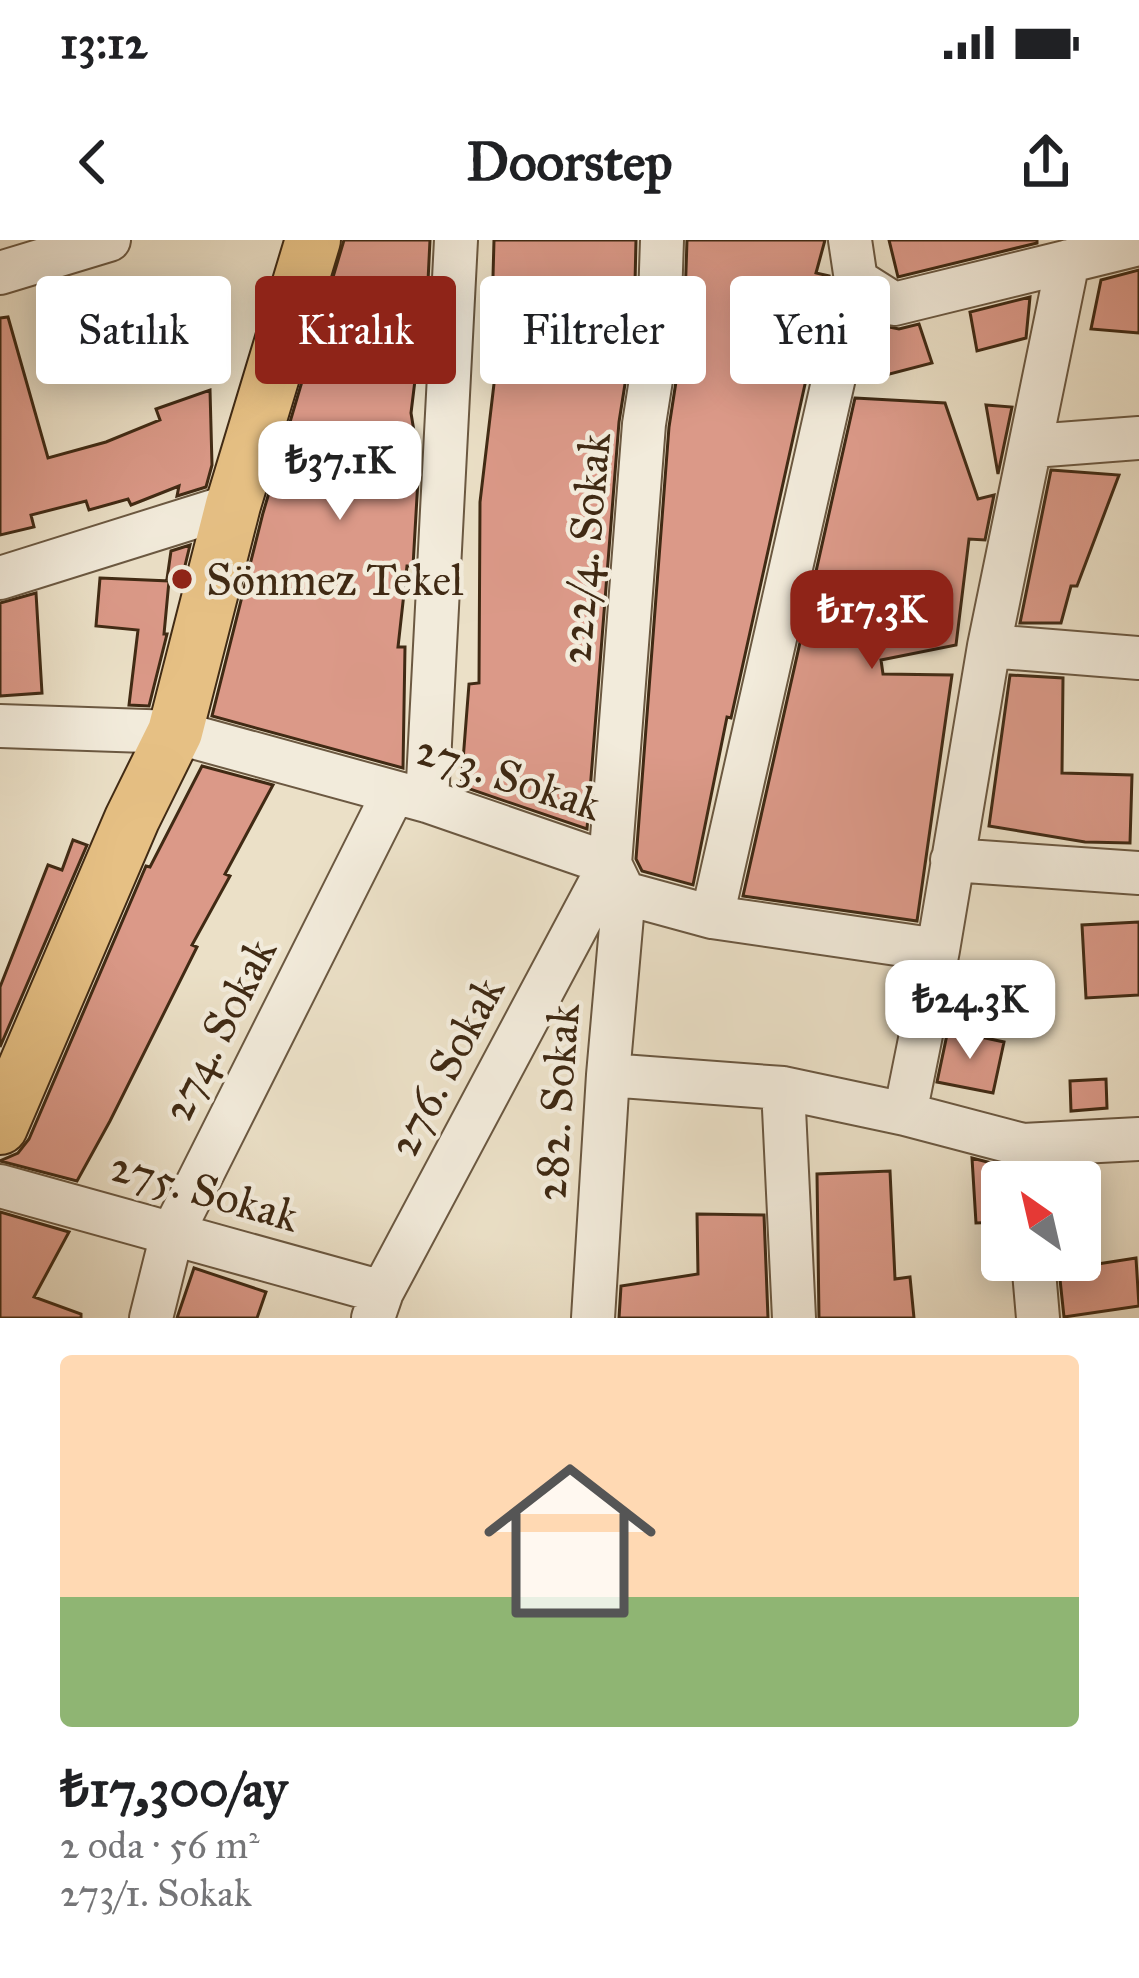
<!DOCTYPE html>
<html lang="tr">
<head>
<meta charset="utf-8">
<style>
  :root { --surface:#fff; --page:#f2f2f2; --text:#202124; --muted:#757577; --line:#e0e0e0; --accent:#8f2418 }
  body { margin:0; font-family:"IM FELL Great Primer",serif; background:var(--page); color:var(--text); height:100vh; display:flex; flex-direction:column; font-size:45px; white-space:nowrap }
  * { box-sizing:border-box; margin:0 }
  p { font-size:39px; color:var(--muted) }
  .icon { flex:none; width:66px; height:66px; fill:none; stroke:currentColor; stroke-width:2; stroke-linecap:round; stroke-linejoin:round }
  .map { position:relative; height:1078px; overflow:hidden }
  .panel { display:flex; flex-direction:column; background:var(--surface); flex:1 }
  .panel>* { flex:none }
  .guide { position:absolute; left:36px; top:36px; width:1068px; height:108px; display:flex; gap:24px }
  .needle { width:78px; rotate:326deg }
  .controls { position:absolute; left:981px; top:921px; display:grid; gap:24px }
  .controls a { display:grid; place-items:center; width:120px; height:120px; border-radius:12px; background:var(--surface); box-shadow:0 6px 30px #0003; font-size:60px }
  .price { position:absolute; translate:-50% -102px; padding:0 27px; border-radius:24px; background:#fff; color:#222; font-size:39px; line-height:78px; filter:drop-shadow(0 3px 6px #0008) }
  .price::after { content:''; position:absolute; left:50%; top:72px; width:36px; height:27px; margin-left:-18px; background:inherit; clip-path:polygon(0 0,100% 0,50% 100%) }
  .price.current { background:var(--accent); color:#fff }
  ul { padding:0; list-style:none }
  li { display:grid; align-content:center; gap:24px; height:636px; padding:0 60px }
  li+li { border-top:3px solid var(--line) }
  li span { display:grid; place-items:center; height:372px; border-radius:12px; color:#555 }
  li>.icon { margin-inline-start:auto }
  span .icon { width:216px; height:216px; fill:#fffc; stroke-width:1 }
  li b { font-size:51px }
  .chip { padding:0 42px; border-radius:12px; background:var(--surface); box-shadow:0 6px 30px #0003; font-size:42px; line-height:108px }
  .chip.current { background:var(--accent); color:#fff }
  .status { display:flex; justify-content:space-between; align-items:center; height:84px; padding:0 60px; background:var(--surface); direction:ltr }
  .status svg { height:33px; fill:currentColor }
  header { display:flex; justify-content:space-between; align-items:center; height:156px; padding:0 60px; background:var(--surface); font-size:54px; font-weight:700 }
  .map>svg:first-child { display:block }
  .building { fill:#db9988; stroke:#402a14; stroke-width:3 }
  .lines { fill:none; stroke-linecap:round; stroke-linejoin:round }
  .minor-casing { stroke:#6b5841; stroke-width:46 }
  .major-casing { stroke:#402a14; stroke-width:58 }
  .minor { stroke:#f2ebdb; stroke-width:42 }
  .major { stroke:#e6c084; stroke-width:54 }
  .poi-dot { fill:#8f2418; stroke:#f2ebdb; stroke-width:4.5 }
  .labels { text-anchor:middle; stroke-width:9; stroke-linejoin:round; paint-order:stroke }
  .street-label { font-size:45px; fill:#402a14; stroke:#f2ebdb }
  .poi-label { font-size:45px; fill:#402a14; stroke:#f2ebdb; text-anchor:start }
</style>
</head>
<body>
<div class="status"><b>13:12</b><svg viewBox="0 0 49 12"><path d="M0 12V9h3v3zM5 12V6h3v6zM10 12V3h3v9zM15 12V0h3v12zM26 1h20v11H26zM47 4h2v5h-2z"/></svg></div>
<header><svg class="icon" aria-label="back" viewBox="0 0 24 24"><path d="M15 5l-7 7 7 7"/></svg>Doorstep<svg class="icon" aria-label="share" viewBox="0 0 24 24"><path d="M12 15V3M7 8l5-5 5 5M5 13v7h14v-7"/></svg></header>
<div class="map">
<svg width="1139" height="1078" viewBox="0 0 1139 1078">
  <rect width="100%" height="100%" fill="#ebe0c7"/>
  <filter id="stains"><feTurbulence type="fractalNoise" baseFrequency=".00167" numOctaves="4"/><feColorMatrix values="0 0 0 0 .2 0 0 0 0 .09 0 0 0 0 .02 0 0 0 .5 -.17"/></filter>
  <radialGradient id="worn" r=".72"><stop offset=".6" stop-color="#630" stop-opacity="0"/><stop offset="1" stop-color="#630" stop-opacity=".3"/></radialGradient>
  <path class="building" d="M344 0H430L424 124 416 132 411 173 419 222 413 326H407L398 407H405L403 528 212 476 263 273Z
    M494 0H636L634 87 619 182 587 589 461 546 469 444 479 443 480 262 498 110 491 109Z
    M687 0H825L816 33 829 36 731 478 727 477 693 645 642 631 636 619 669 187 684 90Z
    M889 0H1037V3L898 37Z
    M1139 30V93L1091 89 1101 40Z
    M1030 57 1026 98 977 111 970 72Z
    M8 77 48 218 106 202 160 180 156 169 210 150 212 225 206 247 177 256 179 246 131 265 128 259 89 270 86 261 31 275 34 287 0 295V78Z
    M919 84 932 123 859 142 871 88 879 85 899 89Z
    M855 158 945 163 978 259 994 255 985 300 969 299 956 405 881 420 883 434 952 435 917 681 743 656Z
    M986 165 1012 167 998 234Z
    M1051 230 1119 235 1077 346H1071L1061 383H1020Z
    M190 305 182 338 167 339 171 311Z
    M100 338 169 341 164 394H167L149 466 129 465 138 390 96 386Z
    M36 353 42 453 0 456V363Z
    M1010 435 1063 438 1062 533 1132 535 1130 603 1085 602 989 586Z
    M202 526 273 545 225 634 230 636 192 705 197 707 110 881 77 941 0 921 18 913 29 899 146 626 150 627Z
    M73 600 87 605 0 807V747L48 625 62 630Z
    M1139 682V755L1086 758 1082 685Z
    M948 790 1004 802 993 853 937 842Z
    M1106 839 1107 868 1071 871 1070 841Z
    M972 918 999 925 1002 982 976 983Z
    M890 931 895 1039 910 1037 914 1078H819L817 934Z
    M0 972 69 992 34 1057 81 1074V1078H0Z
    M697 974 764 975 768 1078H619L621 1046 698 1034Z
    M1136 1018 1139 1066 1064 1077 1059 1030Z
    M194 1028 266 1052 257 1078H177Z"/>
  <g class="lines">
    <defs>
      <path id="minor" d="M850 0 856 40 894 64 1139 4
        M0 33 109 0
        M1033 206 1139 198
        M0 338 233 265
        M989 406 1139 418
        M0 486 175 492 427 561 610 624 624 653 712 677 938 710
        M427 561 456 0
        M952 620 1139 633
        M712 677 856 40
        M608 835 783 848 905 874 1023 905 1139 899
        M783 848 794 1078
        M905 874 938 710 989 406 1068 21
        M1023 905 1026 942
        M0 946 382 1052
        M1033 1020 1038 1078
        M151 1078 172 994 394 552
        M373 1078 382 1052 610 624 644 184 659 89 662 0
        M593 1078 608 835 624 653"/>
      <path id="major" d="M0 887 132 579 175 492 233 265 313 0"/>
    </defs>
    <use href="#minor" class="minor-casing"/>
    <use href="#major" class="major-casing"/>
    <use href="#minor" class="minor"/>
    <use href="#major" class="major"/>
  </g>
  <circle class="poi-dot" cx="182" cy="339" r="12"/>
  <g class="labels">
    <g class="street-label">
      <text transform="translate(584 308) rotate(-85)" y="16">222/4. Sokak</text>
      <text transform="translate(509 536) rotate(18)" y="16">273. Sokak</text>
      <text transform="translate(218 789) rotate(-63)" y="16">274. Sokak</text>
      <text transform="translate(445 826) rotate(-62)" y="16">276. Sokak</text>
      <text transform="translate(556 862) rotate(-86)" y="16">282. Sokak</text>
      <text transform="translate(205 950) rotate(16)" y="16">275. Sokak</text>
    </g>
    <g class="poi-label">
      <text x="206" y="355">Sönmez Tekel</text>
    </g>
  </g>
  <rect width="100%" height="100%" filter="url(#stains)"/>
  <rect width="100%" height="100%" fill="url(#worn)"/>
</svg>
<div class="controls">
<a><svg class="needle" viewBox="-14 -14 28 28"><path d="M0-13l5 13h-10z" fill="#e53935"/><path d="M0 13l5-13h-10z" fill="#757577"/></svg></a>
</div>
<b class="price" style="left:340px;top:283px">₺37.1K</b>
<b class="price current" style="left:872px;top:432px">₺17.3K</b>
<b class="price" style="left:970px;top:822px">₺24.3K</b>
<div class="guide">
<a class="chip">Satılık</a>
<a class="chip current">Kiralık</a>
<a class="chip">Filtreler</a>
<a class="chip">Yeni</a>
</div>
</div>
<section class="panel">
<ul>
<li><span style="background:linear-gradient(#ffd9b3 65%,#8fb573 0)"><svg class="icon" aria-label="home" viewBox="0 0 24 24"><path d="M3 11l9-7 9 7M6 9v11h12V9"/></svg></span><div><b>₺17,300/ay</b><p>2 oda · 56 m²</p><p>273/1. Sokak</p></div></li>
</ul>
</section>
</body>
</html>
